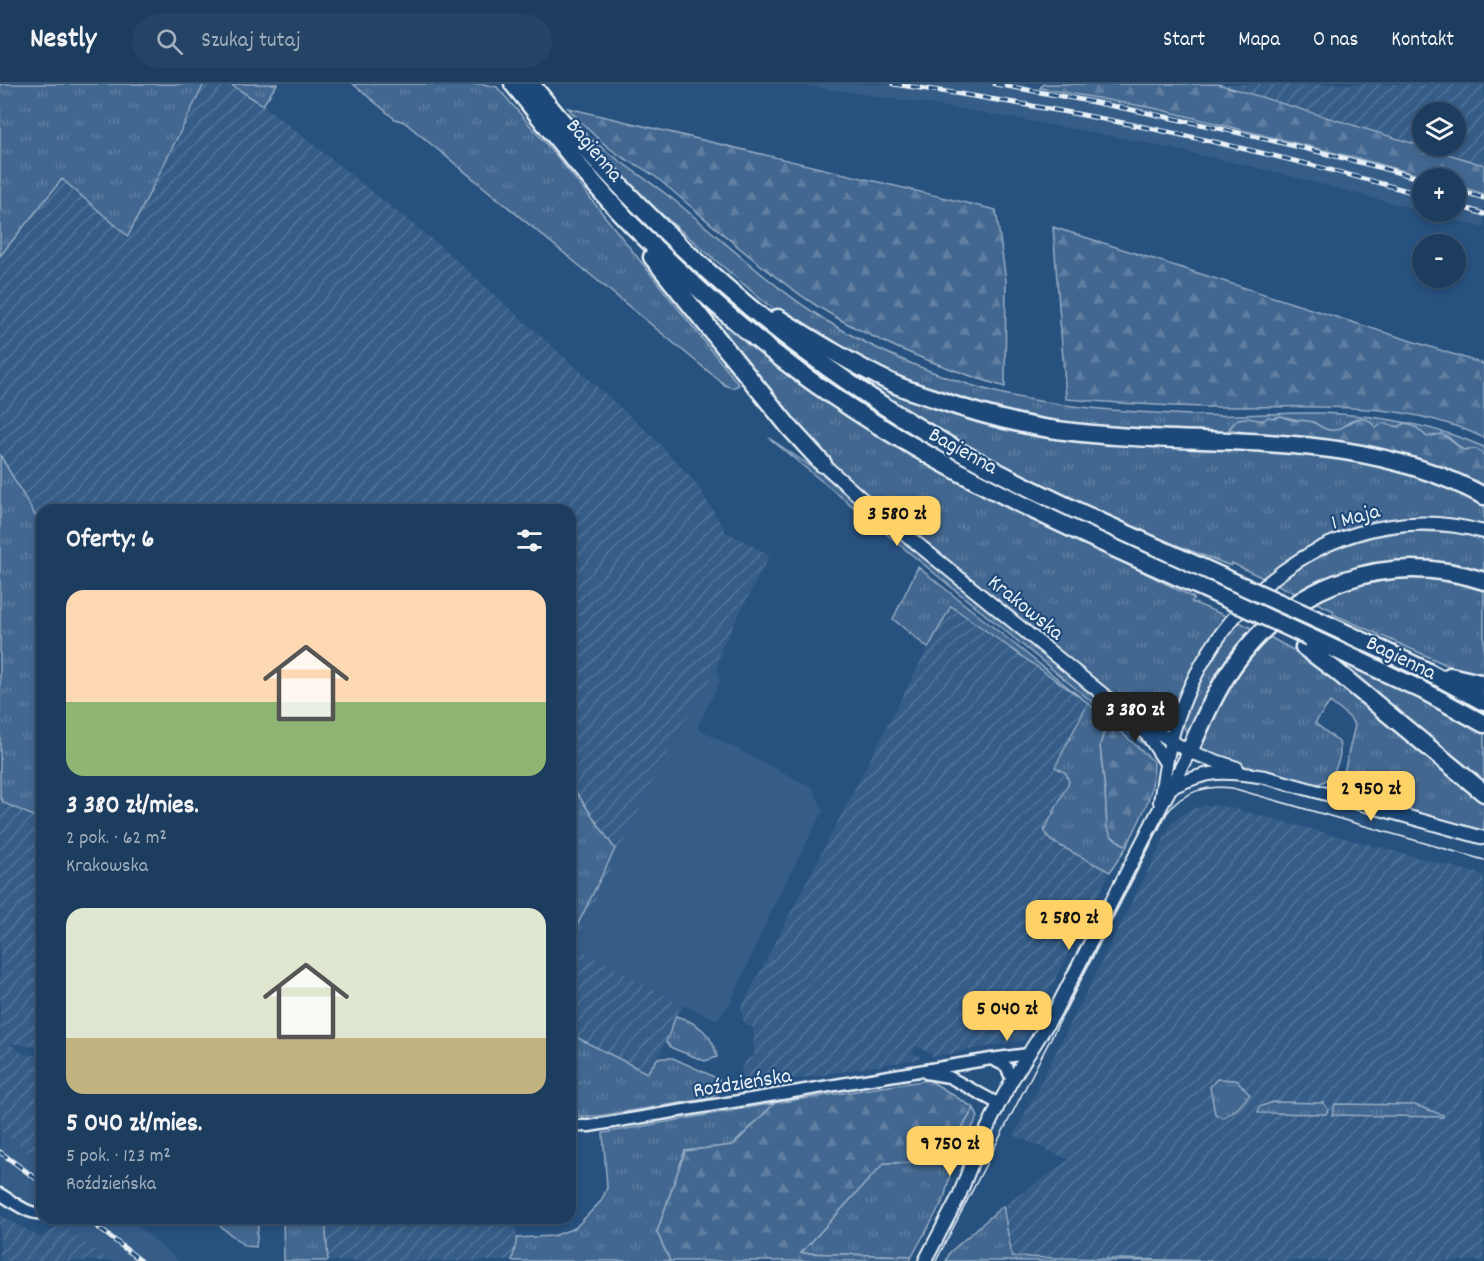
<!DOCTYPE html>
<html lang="pl">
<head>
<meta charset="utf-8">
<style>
  :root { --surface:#1d3d5f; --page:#254465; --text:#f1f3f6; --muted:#a0aebd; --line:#3b5674; --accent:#ffd166 }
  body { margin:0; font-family:Dekko,sans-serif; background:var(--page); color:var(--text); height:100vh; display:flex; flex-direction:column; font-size:22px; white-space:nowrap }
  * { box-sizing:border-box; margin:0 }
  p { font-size:20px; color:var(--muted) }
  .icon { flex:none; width:33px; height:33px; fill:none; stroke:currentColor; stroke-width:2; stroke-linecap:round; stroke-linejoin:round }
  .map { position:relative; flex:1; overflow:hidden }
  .drawer { position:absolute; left:36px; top:420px; width:540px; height:720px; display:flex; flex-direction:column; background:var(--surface); border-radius:18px; box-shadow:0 3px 9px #0003,0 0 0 2px var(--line) }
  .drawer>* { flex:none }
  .fabs { position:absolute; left:1412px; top:18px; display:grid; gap:12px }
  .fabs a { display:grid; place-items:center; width:54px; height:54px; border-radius:50%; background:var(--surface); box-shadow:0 3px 9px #0003,0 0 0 2px var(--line); font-size:30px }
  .price { position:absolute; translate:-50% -51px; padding:0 14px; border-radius:12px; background:var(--accent); color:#111; font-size:20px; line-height:39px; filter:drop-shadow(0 2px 3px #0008) }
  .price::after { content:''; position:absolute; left:50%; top:36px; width:18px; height:14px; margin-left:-9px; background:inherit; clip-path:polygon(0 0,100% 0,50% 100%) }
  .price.on { background:#222; color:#fff }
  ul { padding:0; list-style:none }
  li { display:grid; align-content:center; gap:12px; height:318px; padding:0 30px }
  li span { display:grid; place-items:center; height:186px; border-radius:18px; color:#555 }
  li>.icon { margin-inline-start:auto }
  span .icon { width:108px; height:108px; fill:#fffc; stroke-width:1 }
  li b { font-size:26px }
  h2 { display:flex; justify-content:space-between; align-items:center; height:72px; padding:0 30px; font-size:26px }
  header { display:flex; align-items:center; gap:36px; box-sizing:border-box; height:84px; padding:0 30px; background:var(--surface); border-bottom:2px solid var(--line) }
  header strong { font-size:28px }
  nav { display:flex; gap:33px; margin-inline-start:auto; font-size:21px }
  .search { width:420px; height:54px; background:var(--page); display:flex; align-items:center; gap:15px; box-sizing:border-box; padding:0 21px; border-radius:33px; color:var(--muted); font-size:22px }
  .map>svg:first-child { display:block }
  .built { fill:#355d88 }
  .industrial { fill:url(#industrial-furrows); fill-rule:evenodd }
  .grass { fill:url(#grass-tufts); stroke:#96acc4; stroke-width:1.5 }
  .forest { fill:url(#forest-firs); stroke:#96acc4; stroke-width:1.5 }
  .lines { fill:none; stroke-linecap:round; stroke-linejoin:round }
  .minor-casing { stroke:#e8f1f8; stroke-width:15 }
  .tertiary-casing { stroke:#e8f1f8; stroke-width:16 }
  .primary-casing { stroke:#e8f1f8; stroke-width:21 }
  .minor { stroke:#1f4a7a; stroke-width:10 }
  .tertiary { stroke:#1f4a7a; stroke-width:12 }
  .primary { stroke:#1f4a7a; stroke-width:16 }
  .tram { stroke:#e8f1f8; stroke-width:1.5 }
  .rail-casing { stroke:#e8f1f8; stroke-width:5 }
  .rail { stroke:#1f4a7a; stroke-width:3; stroke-dasharray:9; stroke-linecap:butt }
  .primary-bridge-casing { stroke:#e8f1f8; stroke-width:21; stroke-linecap:butt }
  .primary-bridge { stroke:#1f4a7a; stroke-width:16 }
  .labels { text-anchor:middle; stroke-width:4.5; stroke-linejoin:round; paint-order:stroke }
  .street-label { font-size:22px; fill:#e8f1f8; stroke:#1f4a7a }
</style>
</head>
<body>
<header>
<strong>Nestly</strong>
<div class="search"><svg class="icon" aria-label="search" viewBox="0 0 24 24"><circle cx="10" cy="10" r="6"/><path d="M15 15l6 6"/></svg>Szukaj tutaj</div>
<nav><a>Start</a><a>Mapa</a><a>O nas</a><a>Kontakt</a></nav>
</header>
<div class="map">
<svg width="1484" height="1177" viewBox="0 0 1484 1177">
  <defs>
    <pattern id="industrial-furrows" width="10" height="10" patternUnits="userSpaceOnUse" patternTransform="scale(1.5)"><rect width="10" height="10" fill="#355d88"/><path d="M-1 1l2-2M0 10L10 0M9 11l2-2" fill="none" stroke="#52759a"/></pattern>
    <pattern id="grass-tufts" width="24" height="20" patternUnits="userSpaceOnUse" patternTransform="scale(1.5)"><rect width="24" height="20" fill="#436891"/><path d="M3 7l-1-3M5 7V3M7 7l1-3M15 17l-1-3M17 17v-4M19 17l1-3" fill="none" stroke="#5e7ea1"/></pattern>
    <pattern id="forest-firs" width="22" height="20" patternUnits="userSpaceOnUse" patternTransform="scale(1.5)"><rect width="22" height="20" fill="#436891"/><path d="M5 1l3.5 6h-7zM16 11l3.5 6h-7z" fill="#5e7ea1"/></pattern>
  </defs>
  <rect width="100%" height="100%" fill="#27517f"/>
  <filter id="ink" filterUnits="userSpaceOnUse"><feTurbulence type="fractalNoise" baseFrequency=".0167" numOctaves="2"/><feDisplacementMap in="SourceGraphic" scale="12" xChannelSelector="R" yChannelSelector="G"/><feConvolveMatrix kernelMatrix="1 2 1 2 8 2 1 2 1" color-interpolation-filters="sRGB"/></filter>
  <g filter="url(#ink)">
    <path class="built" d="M797 0H1019L1158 25 1364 76 1430 94H1422V127L1271 87 1123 54 972 27Z
      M1455 101 1484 110V144L1425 128H1455Z
      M718 582 719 599 697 644 813 704 823 727 776 817 731 918 718 936 682 921 573 862 670 662Z
      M0 1046 42 1079V1126L0 1101Z
      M54 1134H128L179 1177H108Z"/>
    <path class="industrial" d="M204 0H230L263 21 438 160 650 350 697 400 726 448 770 471 721 565 718 582 670 662 573 862 682 921 658 974 648 989 570 949V426H42V443L0 371V172L62 94 128 152Z
      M1218 0H1484V81ZM1422 28H1455V62H1422Z
      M950 521 1088 619 1055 683 1066 689 1069 698 1044 747 1051 757 1110 788 1024 956 932 973 931 970 916 962 912 969 921 973 919 975 748 1003 743 999 741 986 746 976 754 972 753 943 746 941 743 936 741 924Z
      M0 713 4 719 33 732 42 727V964L9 959 23 970 42 972V1079L0 1046Z
      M1206 721 1224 722 1484 791V1177H1220L1011 1173 1003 1122 1069 1076 1014 1051 1172 739 1189 726Z
      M0 1131 41 1154 62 1139 108 1177H0Z
      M325 1134H515L517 1154 512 1177H328Z"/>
    <path class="grass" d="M0 0H204L128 152 62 95 0 172Z
      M230 0H277L263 21Z
      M353 0H483L497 3 560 76 739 301 732 304 725 301 404 38 395 35Z
      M581 46C611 74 648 95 680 121 725 158 767 198 816 230 872 267 955 301 1022 314 1078 325 1134 328 1190 331 1233 333 1276 328 1320 329 1377 331 1432 340 1484 363V371C1478 365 1471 364 1463 366L1447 352 1427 353 1421 348 1405 339C1399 344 1394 344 1387 340L1376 344C1373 341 1368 336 1365 335 1351 330 1343 348 1330 347 1322 346 1317 338 1309 338 1300 337 1291 334 1283 333 1276 331 1271 335 1265 336 1251 338 1243 332 1230 343L1243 348 1245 352 1082 343 1006 330 910 300 783 232 763 217 635 107 579 48Z
      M681 197 763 266 1104 468 1194 514 1192 518 1226 532C1200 567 1178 606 1167 649L1144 636 1122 619 895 434 835 382 808 354Z
      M837 281C886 305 930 323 983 338L1314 369 1401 384 1484 419V442C1406 424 1325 443 1263 494L1232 479 1231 482 1137 446 1046 405 914 333Z
      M769 354 822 390 1148 656 1157 671Z
      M0 371 42 443V727L33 732 4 719 0 713Z
      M1413 447 1460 449 1484 455V490L1443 480 1299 511 1275 500C1317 468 1361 452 1413 447Z
      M918 483 1088 619 1108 636 1100 661 1105 706 1107 743 1112 753 1127 762 1110 788 1051 757 1044 747 1069 698 1066 689 1055 683 1088 619 951 522 928 564 893 535Z
      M1407 490 1484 502V595L1458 586 1333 530 1334 527 1311 516 1345 500Z
      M1239 538 1256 546 1190 646H1185C1177 627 1223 552 1239 538Z
      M1266 551 1293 566 1295 563 1305 570 1484 716V748L1356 712C1348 707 1345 702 1343 693L1355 641 1349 633 1330 618 1315 639 1339 658C1343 676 1333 698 1314 701L1227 677 1197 666 1226 603Z
      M1333 572 1424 615 1484 649V700L1331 575Z
      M576 708 615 765 575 846 570 849V771L576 759 570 755V720Z
      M676 932C698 939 713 950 717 973L705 977 672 964 666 958Z
      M570 950 647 989 658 974H673L719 995 721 1001 718 1009 711 1014 598 1032H570Z
      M1217 995 1237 996 1250 1011 1237 1025 1223 1034 1215 1030 1210 1003Z
      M1273 1018 1324 1019 1328 1026 1326 1030 1258 1029 1259 1023Z
      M775 1019 733 1061 685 1067 657 1148 670 1177H512L517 1154 553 1152 575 1144 601 1117 607 1104 603 1049Z
      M1335 1020 1415 1021 1443 1031V1033L1332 1031Z
      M974 1024 978 1033 954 1075 944 1115 912 1172 801 1169 884 1079 941 1078Z
      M1003 1122 1012 1173 1220 1177H946L950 1168Z
      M210 1134H259L256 1163 245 1162Z
      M283 1134H325L328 1177H284Z"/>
    <path class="forest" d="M1043 0H1218L1484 81V110L1455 101V94H1430L1364 76 1158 25 1040 4Z
      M568 24 996 126 1006 197 1005 303C940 283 874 258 817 222 760 185 709 137 657 94 646 85 634 80 622 73 601 60 584 42 568 24Z
      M1053 143 1484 280V354C1403 314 1305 324 1218 323 1167 323 1117 319 1066 315Z
      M1281 332C1284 333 1286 335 1289 335 1297 337 1306 336 1313 338 1319 341 1322 345 1330 346 1346 349 1359 320 1376 344L1383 339 1399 343 1405 339 1417 344 1427 353 1442 350 1463 366 1476 365 1484 371V405C1453 391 1423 376 1390 368 1343 355 1293 355 1245 352L1243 348 1229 345 1238 335 1247 334 1263 337 1268 333 1275 334Z
      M1108 636 1154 678C1154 713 1142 731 1127 762L1112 753 1107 743 1105 706 1100 661Z
      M929 996 974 1024 941 1078 884 1079 801 1169 912 1172 910 1177H670L657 1148 685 1067 733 1061 775 1019Z"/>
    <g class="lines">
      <defs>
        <path id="minor" d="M991 975 1028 970
          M926 989 949 993 999 1020
          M570 1042H589L991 975 1006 982 1012 996
          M0 1110C12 1117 28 1131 42 1129"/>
        <path id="tertiary" d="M823 380 862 415 1121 625 1149 653 1166 679
          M1143 639 1189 668 1237 684
          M1172 703C1210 685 1224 687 1265 693L1484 754
          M1160 718C1165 686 1169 655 1181 625 1227 501 1349 411 1484 448
          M925 1177 959 1112 976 1068 999 1020 1012 996 1053 931 1189 668"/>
        <path id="primary" d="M513 0C552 48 590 98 633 142 692 201 763 265 833 312 949 391 1077 448 1205 505
          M531 0C647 144 787 269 948 361 1038 412 1133 452 1227 495
          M652 173 789 343 823 380
          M778 234C815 257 852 280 892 299 904 305 917 309 930 313 972 328 1013 340 1057 346 1202 366 1351 340 1484 412
          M1320 537 1421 584 1484 618
          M1309 553 1424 607 1484 640
          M1304 563 1335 586 1484 709
          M1450 592 1484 600
          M1189 668C1202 639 1215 608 1233 582 1291 499 1388 465 1484 497"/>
      </defs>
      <use href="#minor" class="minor-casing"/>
      <use href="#tertiary" class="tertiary-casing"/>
      <use href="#primary" class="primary-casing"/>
      <use href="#minor" class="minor"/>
      <use href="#tertiary" class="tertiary"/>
      <use href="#primary" class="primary"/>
      <path class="tram" d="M936 1177 1167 729C1182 707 1208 701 1232 704L1484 776"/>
      <defs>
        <path id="rail" d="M893 0C1071 25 1249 61 1422 111
          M995 0C1139 25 1282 56 1422 95
          M1455 105 1484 114
          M1455 121 1484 130
          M0 1068 42 1099
          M86 1134 141 1177"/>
      </defs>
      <use href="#rail" class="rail-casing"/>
      <use href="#rail" class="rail"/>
      <defs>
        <path id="primary-bridge" d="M1227 495 1320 537
          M1205 505 1309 553"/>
      </defs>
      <use href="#primary-bridge" class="primary-bridge-casing"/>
      <use href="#primary-bridge" class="primary-bridge"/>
    </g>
  </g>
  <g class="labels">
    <g class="street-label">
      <text transform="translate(596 65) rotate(50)" y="8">Bagienna</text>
      <text transform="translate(964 365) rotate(29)" y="8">Bagienna</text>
      <text transform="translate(1355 431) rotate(-15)" y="8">1 Maja</text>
      <text transform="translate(1027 522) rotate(39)" y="8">Krakowska</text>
      <text transform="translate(1402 572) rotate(26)" y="8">Bagienna</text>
      <text transform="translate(742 997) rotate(-9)" y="8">Roździeńska</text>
    </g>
  </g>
</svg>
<div class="fabs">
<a><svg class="icon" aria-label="layers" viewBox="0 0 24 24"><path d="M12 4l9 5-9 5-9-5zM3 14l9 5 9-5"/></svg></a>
<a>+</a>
<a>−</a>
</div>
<b class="price" style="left:897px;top:463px">3 580 zł</b>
<b class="price on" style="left:1135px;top:659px">3 380 zł</b>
<b class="price" style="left:1371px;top:738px">2 950 zł</b>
<b class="price" style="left:1069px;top:867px">2 580 zł</b>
<b class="price" style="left:1007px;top:958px">5 040 zł</b>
<b class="price" style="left:950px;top:1093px">9 750 zł</b>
<section class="drawer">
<h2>Oferty: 6<svg class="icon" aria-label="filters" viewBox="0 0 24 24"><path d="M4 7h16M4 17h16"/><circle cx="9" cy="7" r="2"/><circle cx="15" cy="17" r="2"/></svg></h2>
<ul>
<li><span style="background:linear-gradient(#ffd9b3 60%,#8fb573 0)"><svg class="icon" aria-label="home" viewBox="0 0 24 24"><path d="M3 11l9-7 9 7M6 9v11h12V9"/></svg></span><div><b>3 380 zł/mies.</b><p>2 pok. · 62 m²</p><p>Krakowska</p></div></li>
<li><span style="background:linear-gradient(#dfe7d0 70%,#c2b280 0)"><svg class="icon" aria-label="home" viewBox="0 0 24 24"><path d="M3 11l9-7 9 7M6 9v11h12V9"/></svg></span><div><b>5 040 zł/mies.</b><p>5 pok. · 123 m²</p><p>Roździeńska</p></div></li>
</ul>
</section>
</div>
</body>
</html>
